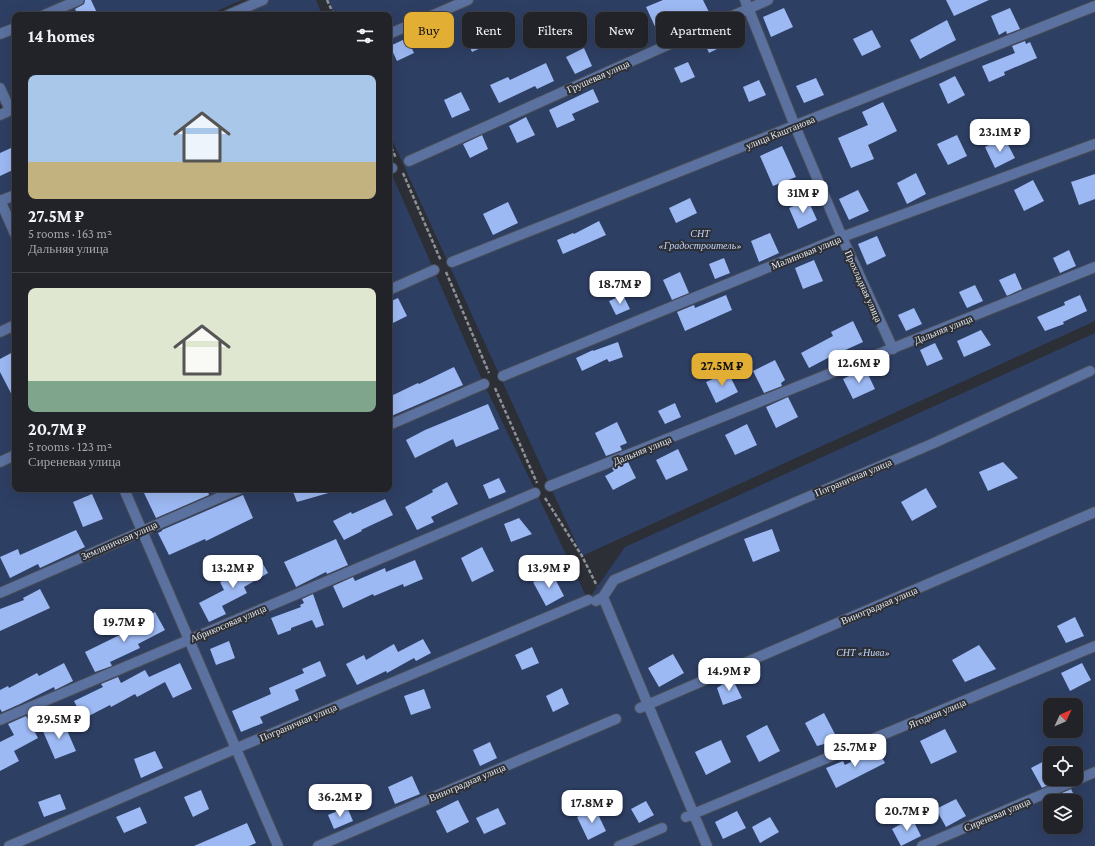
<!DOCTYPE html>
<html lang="en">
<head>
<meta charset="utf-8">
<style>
  :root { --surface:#212328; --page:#2d2f34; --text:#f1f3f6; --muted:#a2a4a8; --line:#3e4045; --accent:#e2ae34 }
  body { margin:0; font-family:"Crimson Pro",serif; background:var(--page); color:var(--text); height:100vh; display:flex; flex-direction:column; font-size:15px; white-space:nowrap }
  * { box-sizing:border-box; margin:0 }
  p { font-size:13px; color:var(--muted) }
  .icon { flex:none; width:22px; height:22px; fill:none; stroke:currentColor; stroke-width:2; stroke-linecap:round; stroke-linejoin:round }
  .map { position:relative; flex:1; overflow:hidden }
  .sheet { position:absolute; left:12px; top:12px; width:380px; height:480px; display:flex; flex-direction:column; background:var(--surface); border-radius:8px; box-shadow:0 4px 16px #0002,0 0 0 1px var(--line) }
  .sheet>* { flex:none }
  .hud { position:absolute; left:404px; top:12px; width:380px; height:36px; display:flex; gap:8px }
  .needle { width:26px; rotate:46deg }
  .tools { position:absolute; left:1043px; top:698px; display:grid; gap:8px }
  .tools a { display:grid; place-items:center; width:40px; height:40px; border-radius:8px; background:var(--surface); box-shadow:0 4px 16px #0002,0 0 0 1px var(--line); font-size:20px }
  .price { position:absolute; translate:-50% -34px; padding:0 9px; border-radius:8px; background:#fff; color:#222; font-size:13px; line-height:26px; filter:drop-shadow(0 1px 2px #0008) }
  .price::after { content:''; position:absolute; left:50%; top:24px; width:12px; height:9px; margin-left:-6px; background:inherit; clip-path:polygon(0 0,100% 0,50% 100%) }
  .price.active { background:var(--accent); color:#111 }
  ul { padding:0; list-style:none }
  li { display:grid; align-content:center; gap:8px; height:212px; padding:0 16px }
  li+li { border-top:1px solid var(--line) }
  li span { display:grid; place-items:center; height:124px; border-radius:8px; color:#555 }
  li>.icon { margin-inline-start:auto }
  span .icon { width:72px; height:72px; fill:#fffc; stroke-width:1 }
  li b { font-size:17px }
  h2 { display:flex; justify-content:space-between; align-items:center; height:48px; padding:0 16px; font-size:17px }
  .tag { padding:0 14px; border-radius:8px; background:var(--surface); box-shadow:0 4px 16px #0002,0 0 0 1px var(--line); font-size:14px; line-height:36px }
  .tag.active { background:var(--accent); color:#111 }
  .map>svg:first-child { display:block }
  .green { fill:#2e3f64; fill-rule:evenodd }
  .building { fill:#9db9f3 }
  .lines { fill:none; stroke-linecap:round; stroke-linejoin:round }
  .minor-casing { stroke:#494c53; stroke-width:12 }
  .path { stroke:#8e9196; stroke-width:2.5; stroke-dasharray:4 2; stroke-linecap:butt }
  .minor { stroke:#5b719f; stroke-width:10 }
  .labels { text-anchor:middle; stroke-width:4; stroke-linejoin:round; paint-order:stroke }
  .street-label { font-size:10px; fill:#e3e6ea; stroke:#2c2f36 }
  .park-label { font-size:10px; font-style:italic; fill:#c2d5fa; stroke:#2c2f36 }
</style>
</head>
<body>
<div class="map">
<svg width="1095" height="846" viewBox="0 0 1095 846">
  <rect width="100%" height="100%" fill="#2c2f36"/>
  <path class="green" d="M0 0H242L208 15H15V99L0 105Z
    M263 0H316L322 15H228Z
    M328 0H1095V321L582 556 389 133V15H335Z
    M15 108V489H389V168L484 384 588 600 625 547 1095 333V846H0V115ZM1050 705H1076V731H1050ZM1050 753H1076V779H1050ZM1050 801H1076V827H1050Z"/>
  <path class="building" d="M85 0H91L98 15H78L75 9 84 4Z
    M663 0H703L710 14 708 15 710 19 696 25 691 16 657 31 646 7Z
    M946 0H989L954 16Z
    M784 8 793 27 771 37 763 17Z
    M1010 8 1020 29 1007 34 1006 31 999 35 991 16Z
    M947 20 956 40 920 59 910 40Z
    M482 28 489 44 472 52 465 36Z
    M872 30 881 47 862 56 853 39Z
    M716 31 723 46 709 53 702 37Z
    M407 38 414 53 397 61 390 46Z
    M1025 41 1026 44 1030 42 1037 58 1004 72 1005 75 989 82 982 66 1015 53 1012 46Z
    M584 48 592 66 575 74 566 57Z
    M688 62 695 77 681 83 674 68Z
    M546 63 554 81 537 89 535 86 499 103 490 85 508 77 510 80Z
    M955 76 965 95 948 104 939 84Z
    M816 78 824 95 804 103 796 86Z
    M759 80 766 95 749 102 743 87Z
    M593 89 599 102 572 114 575 120 557 128 549 110Z
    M461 92 470 110 452 118 444 100Z
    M883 102 897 131 868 145 874 159 851 168 838 138 868 125 862 112Z
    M526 117 535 135 517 143 509 126Z
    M482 135 488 149 470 158 463 144Z
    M957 135 967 156 948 165 937 144Z
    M1004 137 1015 158 995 168 985 147Z
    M782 146 796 177 773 186 760 156Z
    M11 148 15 156V169L0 176V153Z
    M916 173 926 194 907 204 897 183Z
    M1095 174V199L1079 205 1071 182Z
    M1033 180 1044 201 1024 211 1014 190Z
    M858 190 869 211 849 220 839 199Z
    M690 198 697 213 676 223 669 208Z
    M808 200 817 220 798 229 789 208Z
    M508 202 518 223 493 235 483 214Z
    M599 221 606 235 563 254 557 240 573 233 574 234Z
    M770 233 779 253 759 262 751 241Z
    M877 236 886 256 867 265 858 244Z
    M1069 250 1076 266 1060 273 1053 258Z
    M724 258 730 273 715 279 709 264Z
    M814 260 823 281 803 289 795 268Z
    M680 272 689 293 672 300 663 280Z
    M1015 273 1022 289 1007 296 999 280Z
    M975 285 983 301 967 308 959 292Z
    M623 295 630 309 616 315 609 301Z
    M726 295 732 310 685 331 677 312 694 305 695 308Z
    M1080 295 1087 311 1063 322 1064 324 1045 331 1037 317 1065 305 1064 302Z
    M398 298 407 316 389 325V302Z
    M914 308 922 324 906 331 898 315Z
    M853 321 863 342 841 352V351L809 368 801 353 833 336 831 332Z
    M981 330 991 345 964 357 957 341Z
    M618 342 623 357 609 362 607 359 582 371 576 358 593 350V351Z
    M935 343 943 359 927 366 920 350Z
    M15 351V401L0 372V359Z
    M775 360 785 380 781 383 782 386 764 393 753 371Z
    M454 367 463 385 389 417V397L418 383 419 384Z
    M865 368 875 389 853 399 843 379Z
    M728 372 738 392 716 403 706 382Z
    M788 397 798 417 776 428 766 407Z
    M675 403 681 417 665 424 658 411Z
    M488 404 499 429 456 447 453 439 415 458 406 440 425 430Z
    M617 422 627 443 620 446 622 450 606 456 595 433Z
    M747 424 757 445 735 455 725 435Z
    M678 449 688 470 666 480 656 460Z
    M628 462 636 478 613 490 605 476 614 471 612 468Z
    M1003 462 1018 478 988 491 979 472Z
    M499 478 506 492 489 499 483 485Z
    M447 482 458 504 431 517 434 522 417 530 405 507 433 492 432 490Z
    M926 488 937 507 912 521 901 502Z
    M154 489H207L209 495 156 518 144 493Z
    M292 489H331L332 492 297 502Z
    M92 494 103 519 83 527 73 502Z
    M243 495 253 518 206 541 205 539 169 555 158 533 162 531V530Z
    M385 499 393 515 361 530 362 531 344 540 333 521 351 512 352 514Z
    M519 518 532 534 511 542 504 524Z
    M772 529 780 551 753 562 744 539Z
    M76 530 85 547 40 568 38 564 10 578 0 557 18 549 20 555Z
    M336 539 348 565 327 574 326 572 296 587 284 562Z
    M482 547 494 571 472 582 461 558Z
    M258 555 268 573 244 587 247 593 222 606 226 614 209 622 199 603 224 590 220 582 245 570 242 565Z
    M415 560 423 579 404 587 403 584 374 596 373 594 343 608 333 586 353 577 355 581 385 568 386 572Z
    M552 573 564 596 546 606 533 582Z
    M40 589 50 608 0 631V609L24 600 23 598Z
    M313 594 324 625 316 628 312 620 291 628V630L278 635 271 618 301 607 300 605 304 603 302 599Z
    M155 612 165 630 138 644 140 648 110 662 112 666 95 672 85 652 140 625 138 620Z
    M1075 617 1084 636 1066 643 1057 626Z
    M423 639 431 653 416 661 414 658 387 673 386 671 357 685 346 664 364 655 366 660 394 644 398 652Z
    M229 641 235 658 216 665 210 649Z
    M979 645 996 669 965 682 952 660Z
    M532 647 539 663 522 670 515 655Z
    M673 654 684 673 659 687 648 668Z
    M320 661 326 676 295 690 299 700 260 717 263 723 241 732 232 711 271 694 269 688 304 673 302 669Z
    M64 663 73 681 55 690 54 687 20 704 2 712 0 709V690L8 686 9 688 37 673 39 676Z
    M180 663 192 689 173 698 165 682 137 697 135 694 111 707 110 705 83 719 74 701 103 687 101 684 118 677 121 683 145 670 149 677Z
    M1082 663 1091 680 1070 691 1061 673Z
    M732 678 742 698 723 705 717 688Z
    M562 688 569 704 553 712 546 696Z
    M424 689 431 708 411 715 404 696Z
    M824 713 838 740 817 746 805 723Z
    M26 716 38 738 14 751 19 761 0 771V742L14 735 8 724Z
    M63 721 76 751 55 759 42 729Z
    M767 725 780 751 759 762 746 736Z
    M945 729 957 752 931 764 920 741Z
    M721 740 731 762 706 775 695 752Z
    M490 742 497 758 480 766 473 750Z
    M877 748 885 763 836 788 826 768 843 761 845 765Z
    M155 751 163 768 141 778 134 759Z
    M1050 758V779H1062L1042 788 1031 768Z
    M412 776 420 794 395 804 388 787Z
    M1071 789 1077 801H1050V803L1048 799Z
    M201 790 209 809 193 817 184 797Z
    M60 794 66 809 44 817 38 802Z
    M956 799 966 816 946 827 936 809Z
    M458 800 469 822 447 833 436 811Z
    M646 801 654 815 639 823 631 809Z
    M140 807 147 823 124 833 116 817Z
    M347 807 353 821 334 829 328 815Z
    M498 808 506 824 484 834 476 818Z
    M595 808 606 831 588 840 577 817Z
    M737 811 746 828 723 839 715 822Z
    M770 817 779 832 760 843 752 827Z
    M912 818 921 836 901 846 892 829Z
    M247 823 256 843 249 846H194Z"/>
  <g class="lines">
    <defs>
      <path id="minor" d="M745 0 795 126 842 237 893 349
        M44 15 79 0
        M228 15 263 0
        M0 34 15 28
        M389 34 468 0
        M0 88 10 110
        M0 115 15 108
        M409 161 768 0
        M389 169 392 168
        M0 200 15 234
        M0 201 15 195
        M452 262 1095 6
        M389 290 434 270
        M0 332 15 325
        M503 376 842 237 1095 144
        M389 425 484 384
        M0 462 15 455
        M550 486 1095 267
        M124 489 278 846
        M0 593 239 489
        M603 597 707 846
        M596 601 603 597 614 580 934 443 1090 371
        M640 708 1095 512
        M0 720 535 493
        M686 817 1095 646
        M9 846 237 748 588 600
        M318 846 616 719
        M619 846 662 828
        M922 846 1095 772"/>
    </defs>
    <use href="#minor" class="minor-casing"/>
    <path class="path" d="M327 0 334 15
      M389 142 396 158
      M403 173 441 261
      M446 272 489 373
      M495 388 537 483
      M545 498 582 556 597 586"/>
    <use href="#minor" class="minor"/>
  </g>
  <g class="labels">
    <g class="street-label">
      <text transform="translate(598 76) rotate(-24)" y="4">Грушевая улица</text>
      <text transform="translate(780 132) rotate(-22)" y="4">улица Каштанова</text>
      <text transform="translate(806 252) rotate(-22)" y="4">Малиновая улица</text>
      <text transform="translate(864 286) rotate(66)" y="4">Прохладная улица</text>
      <text transform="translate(943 329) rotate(-22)" y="4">Дальняя улица</text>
      <text transform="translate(642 450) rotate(-22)" y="4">Дальняя улица</text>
      <text transform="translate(853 477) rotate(-23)" y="4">Пограничная улица</text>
      <text transform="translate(119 540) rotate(-24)" y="4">Земляничная улица</text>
      <text transform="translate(879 605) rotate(-23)" y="4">Виноградная улица</text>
      <text transform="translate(228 623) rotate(-23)" y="4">Абрикосовая улица</text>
      <text transform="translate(937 713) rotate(-23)" y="4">Ягодная улица</text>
      <text transform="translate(298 722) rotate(-23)" y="4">Пограничная улица</text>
      <text transform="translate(467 782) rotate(-23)" y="4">Виноградная улица</text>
      <text transform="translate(997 814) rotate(-23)" y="4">Сиреневая улица</text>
    </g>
    <g class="park-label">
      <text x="700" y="237">СНТ<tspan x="700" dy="12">«Градостроитель»</tspan></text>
      <text x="863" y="656">СНТ «Нива»</text>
    </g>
  </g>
</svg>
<div class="tools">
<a><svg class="needle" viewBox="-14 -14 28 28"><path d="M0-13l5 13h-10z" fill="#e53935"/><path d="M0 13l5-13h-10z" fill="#a2a4a8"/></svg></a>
<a><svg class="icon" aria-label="locate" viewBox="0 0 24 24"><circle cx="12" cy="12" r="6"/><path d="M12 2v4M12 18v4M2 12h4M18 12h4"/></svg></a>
<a><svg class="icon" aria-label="layers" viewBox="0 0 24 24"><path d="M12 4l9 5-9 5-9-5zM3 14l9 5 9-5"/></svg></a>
</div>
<b class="price" style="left:1000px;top:153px">23.1M ₽</b>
<b class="price" style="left:803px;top:214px">31M ₽</b>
<b class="price" style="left:620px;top:305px">18.7M ₽</b>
<b class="price" style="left:859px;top:384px">12.6M ₽</b>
<b class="price active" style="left:722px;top:387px">27.5M ₽</b>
<b class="price" style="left:233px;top:589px">13.2M ₽</b>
<b class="price" style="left:549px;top:589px">13.9M ₽</b>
<b class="price" style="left:124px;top:643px">19.7M ₽</b>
<b class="price" style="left:729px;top:692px">14.9M ₽</b>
<b class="price" style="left:59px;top:740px">29.5M ₽</b>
<b class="price" style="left:855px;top:768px">25.7M ₽</b>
<b class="price" style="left:340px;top:818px">36.2M ₽</b>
<b class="price" style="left:592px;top:824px">17.8M ₽</b>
<b class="price" style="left:907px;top:832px">20.7M ₽</b>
<div class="hud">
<a class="tag active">Buy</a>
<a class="tag">Rent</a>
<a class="tag">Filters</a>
<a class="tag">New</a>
<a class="tag">Apartment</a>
</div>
<section class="sheet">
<h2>14 homes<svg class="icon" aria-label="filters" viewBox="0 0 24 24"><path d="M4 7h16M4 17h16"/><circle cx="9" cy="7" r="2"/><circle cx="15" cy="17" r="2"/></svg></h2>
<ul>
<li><span style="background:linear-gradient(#a9c7e8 70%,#c2b280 0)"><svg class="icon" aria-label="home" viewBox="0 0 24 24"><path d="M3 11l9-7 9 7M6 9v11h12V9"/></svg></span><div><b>27.5M ₽</b><p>5 rooms · 163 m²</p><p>Дальняя улица</p></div></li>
<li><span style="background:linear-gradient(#dfe7d0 75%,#7fa58c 0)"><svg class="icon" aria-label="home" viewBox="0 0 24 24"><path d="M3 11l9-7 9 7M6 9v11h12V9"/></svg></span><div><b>20.7M ₽</b><p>5 rooms · 123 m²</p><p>Сиреневая улица</p></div></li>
</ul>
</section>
</div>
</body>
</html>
